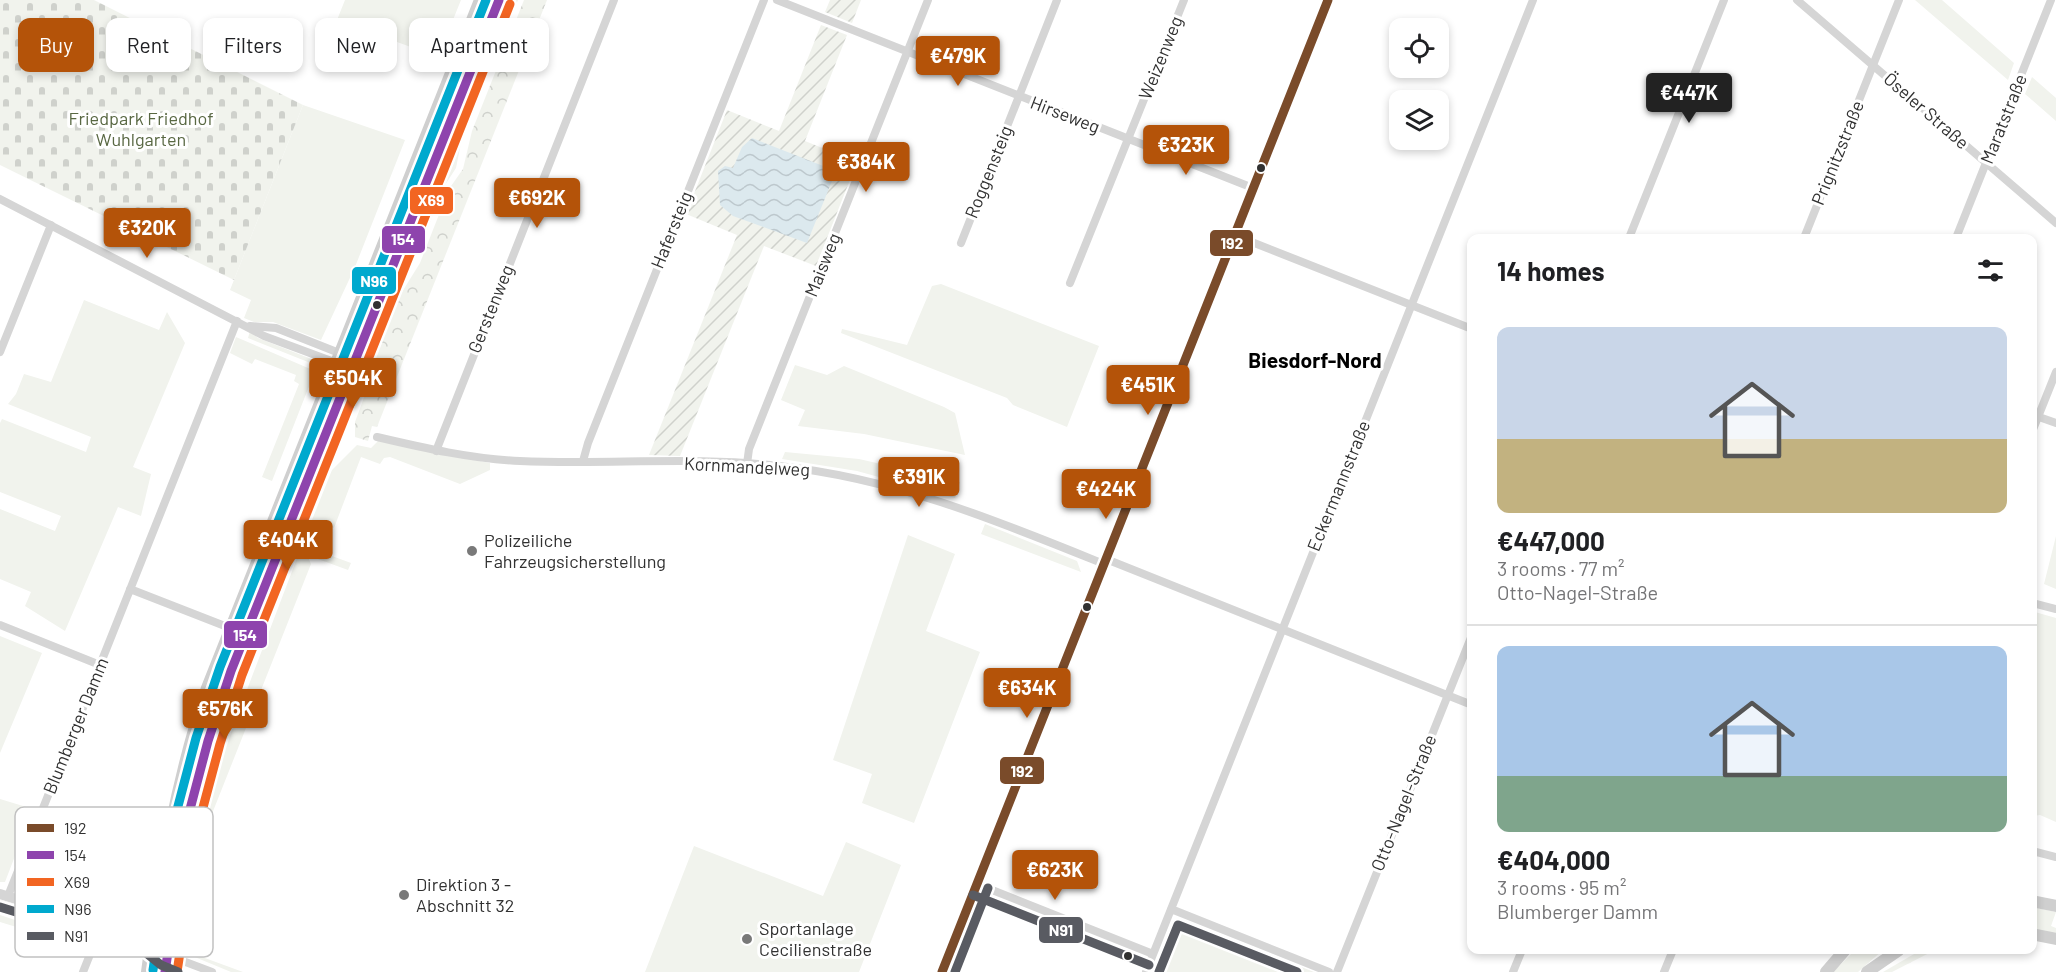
<!DOCTYPE html>
<html lang="en">
<head>
<meta charset="utf-8">
<style>
  :root { --surface:#fff; --page:#f2f2f2; --text:#202124; --muted:#757577; --line:#e0e0e0; --accent:#b45309 }
  body { margin:0; font-family:Barlow,sans-serif; background:var(--page); color:var(--text); height:100vh; display:flex; flex-direction:column; font-size:22px; white-space:nowrap }
  * { box-sizing:border-box; margin:0 }
  p { font-size:20px; color:var(--muted) }
  .icon { flex:none; width:33px; height:33px; fill:none; stroke:currentColor; stroke-width:2; stroke-linecap:round; stroke-linejoin:round }
  .map { position:relative; flex:1; overflow:hidden }
  .drawer { position:absolute; left:1467px; top:234px; width:570px; height:720px; display:flex; flex-direction:column; background:var(--surface); border-radius:12px; box-shadow:0 3px 9px #0003 }
  .drawer>* { flex:none }
  .hud { position:absolute; left:18px; top:18px; width:570px; height:54px; display:flex; gap:12px }
  .fabs { position:absolute; left:1389px; top:18px; display:grid; gap:12px }
  .fabs a { display:grid; place-items:center; width:60px; height:60px; border-radius:12px; background:var(--surface); box-shadow:0 3px 9px #0003; font-size:30px }
  .price { position:absolute; translate:-50% -51px; padding:0 14px; border-radius:6px; background:var(--accent); color:#fff; font-size:20px; line-height:39px; filter:drop-shadow(0 2px 3px #0008) }
  .price::after { content:''; position:absolute; left:50%; top:36px; width:18px; height:14px; margin-left:-9px; background:inherit; clip-path:polygon(0 0,100% 0,50% 100%) }
  .price.active { background:#222; color:#fff }
  ul { padding:0; list-style:none }
  li { display:grid; align-content:center; gap:12px; height:318px; padding:0 30px }
  li+li { border-top:2px solid var(--line) }
  li span { display:grid; place-items:center; height:186px; border-radius:12px; color:#555 }
  li>.icon { margin-inline-start:auto }
  span .icon { width:108px; height:108px; fill:#fffc; stroke-width:1 }
  li b { font-size:26px }
  h2 { display:flex; justify-content:space-between; align-items:center; height:72px; padding:0 30px; font-size:26px }
  .chip { padding:0 21px; border-radius:12px; background:var(--surface); box-shadow:0 3px 9px #0003; font-size:21px; line-height:54px }
  .chip.active { background:var(--accent); color:#fff }
  .map>svg:first-child { display:block }
  .green { fill:#f1f3ed }
  .forest { fill:url(#forest-crowns) }
  .cemetery { fill:url(#cemetery-stones) }
  .garden { fill:url(#garden-furrows) }
  .water { fill:url(#water-waves) }
  .lines { fill:none; stroke-linecap:round; stroke-linejoin:round }
  .minor { stroke:#d5d5d5; stroke-width:8 }
  .tertiary { stroke:#d5d5d5; stroke-width:10 }
  .secondary { stroke:#cfcfcf; stroke-width:12 }
  .bus-1-casing { stroke:#fff; stroke-width:14 }
  .bus-2-casing { stroke:#fff; stroke-width:14 }
  .bus-3-casing { stroke:#fff; stroke-width:14 }
  .bus-4-casing { stroke:#fff; stroke-width:14 }
  .bus-5-casing { stroke:#fff; stroke-width:14 }
  .bus-1 { stroke:#7a4b2a; stroke-width:9 }
  .bus-2 { stroke:#8e44ad; stroke-width:9 }
  .bus-3 { stroke:#f26522; stroke-width:9 }
  .bus-4 { stroke:#00a9ce; stroke-width:9 }
  .bus-5 { stroke:#595b62; stroke-width:9 }
  .bus-dot { fill:#313131; stroke:#fff; stroke-width:2 }
  .poi-dot { fill:#797979; stroke:#fff; stroke-width:2 }
  .labels { text-anchor:middle; stroke-width:6; stroke-linejoin:round; paint-order:stroke }
  .street-label { font-size:18px; fill:#313131; stroke:#fff }
  .park-label { font-size:18px; fill:#596843; stroke:#fff }
  .poi-label { font-size:18px; fill:#313131; stroke:#fff; text-anchor:start }
  .quarter-label { font-size:21px; font-weight:bold; fill:#000; stroke:#fff }
  .key { fill:#fff; stroke:#c1c1c1; stroke-width:1.5 }
  .key-label { font-size:16px; fill:#313131 }
  .line-badge { stroke:#fff; stroke-width:2 }
  .badge-label { font-size:16px; text-anchor:middle; font-weight:bold; fill:#fff }
</style>
</head>
<body>
<div class="map">
<svg width="2056" height="972" viewBox="0 0 2056 972">
  <defs>
    <pattern id="forest-crowns" width="20" height="18" patternUnits="userSpaceOnUse" patternTransform="scale(1.5)"><rect width="20" height="18" fill="#f1f3ed"/><path d="M2 6a3 3 0 1 1 6 0M12 15a3 3 0 1 1 6 0" fill="none" stroke="#cfd1cc"/></pattern>
    <pattern id="cemetery-stones" width="16" height="16" patternUnits="userSpaceOnUse" patternTransform="scale(1.5)"><rect width="16" height="16" fill="#f1f3ed"/><path d="M2 7V4a2 2 0 0 1 4 0v3zM10 15v-3a2 2 0 0 1 4 0v3z" fill="#cfd1cc"/></pattern>
    <pattern id="garden-furrows" width="10" height="10" patternUnits="userSpaceOnUse" patternTransform="scale(1.5)"><rect width="10" height="10" fill="#f1f3ed"/><path d="M-1 1l2-2M0 10L10 0M9 11l2-2" fill="none" stroke="#cfd1cc"/></pattern>
    <pattern id="water-waves" width="16" height="10" patternUnits="userSpaceOnUse" patternTransform="scale(1.5)"><rect width="16" height="10" fill="#dce9ee"/><path d="M0 5q4-4 8 0t8 0" fill="none" stroke="#bdc8cd"/></pattern>
  </defs>
  <rect width="100%" height="100%" fill="#fff"/>
  <path class="green" d="M345 0H461L438 57 337 20Z
    M485 0H488L469 61 357 342 350 339Z
    M505 0H518L461 143 456 168 445 185 415 260 392 297 388 295Z
    M1915 0H1942L2014 63 2008 80Z
    M2032 77 2056 98V121L2025 94Z
    M303 105 405 140 355 267 321 340 273 322H254L244 318 251 300 230 290Z
    M941 284 1099 346 1067 427 1013 405 1007 398 841 333 842 329 907 345 932 286Z
    M84 300 159 330 167 312 185 343 133 467 151 474 141 516 118 507 65 631 25 606 31 592 0 579V509L55 531 61 516 0 492V423L2 419 86 452 91 437 8 404 16 394 24 374 51 382Z
    M250 331 258 338 314 360 313 364 248 338Z
    M236 337 315 371 272 481 262 477 299 384 294 381 296 375 255 359 252 364 230 353Z
    M795 365 827 375 844 366 944 407 955 413 965 455 864 434 798 426 805 410 781 400Z
    M335 379 337 380 319 425 318 439 221 682 167 924 163 923 174 847V831L195 744 222 661Z
    M347 396 329 443 328 466 301 533 296 523Z
    M378 441 490 463V470L460 484 390 457 384 458 380 464 361 457 334 528 328 526 323 538 306 535 332 470 357 445 371 448Z
    M785 452 859 459 960 482 955 498 857 471 782 459Z
    M985 524 1077 561 1081 572 981 534Z
    M908 535 955 554 926 631 980 652 914 823 862 803 872 774 833 760Z
    M2056 536V589L2044 584Z
    M297 543 247 667 221 747 209 762 193 826 194 837 190 836C208 735 250 640 287 546Z
    M302 545 351 563 348 570 307 555 311 564 204 834 187 936 194 954 243 972H231L185 953C180 928 185 897 194 874L216 771Z
    M2035 612 2056 618V822L2040 815 2033 816 2032 622Z
    M0 636 42 653 0 753Z
    M0 799 33 809 5 882H0Z
    M846 842 901 865 859 972H645L694 846 823 896Z
    M2032 907 2056 912 2051 926 2056 928V934L2033 929Z
    M0 915 90 945 88 949 0 922Z
    M1181 919 1314 972H1158Z
    M1855 950H1883L1858 972H1833Z"/>
  <path class="forest" d="M524 0H547L377 427 372 426 368 441 355 437V422L370 381 367 377 397 300 420 263 449 189 463 169 472 131Z
    M1921 950H1935L1892 972H1883Z"/>
  <path class="cemetery" d="M0 0H94L303 105 234 280 0 165Z"/>
  <path class="garden" d="M830 0H861L852 23 825 12Z
    M821 25 847 35 805 141 857 162 816 266 764 246 680 456 649 455 737 235 686 214 727 110 779 131Z"/>
  <path class="water" d="M752 138 836 171 807 243 733 216 720 205 718 171 725 166 733 168 742 147Z"/>
  <g class="lines">
    <path class="minor" d="M777 0 1253 188
      M1797 0 2056 223
      M0 199 264 336 353 369
      M1234 235 1472 329
      M1629 238 1724 0
      M1804 238 1899 0
      M1956 238 2051 0
      M961 243 1057 0
      M1070 283 1184 0
      M250 326 276 328 357 360
      M0 352 51 225
      M2039 417 2056 423
      M2032 432 2056 372
      M377 437C424 448 472 459 520 461 606 465 694 456 779 466 894 478 998 521 1104 564
      M436 451 614 0
      M583 461 588 443 764 0
      M747 464 749 449 928 0
      M1106 559 1472 705
      M130 589 230 628
      M2032 603 2056 609
      M0 625 100 665
      M2032 851 2056 857
      M977 884 1153 954
      M8 896 237 321
      M1171 909 1329 972
      M167 955 212 972
      M83 972 97 937
      M1146 972 1533 0
      M1337 972 1472 635
      M1513 972 1522 950
      M1664 972 1673 950"/>
    <path class="tertiary" d="M0 894 151 941 167 955
      M0 905 158 955
      M942 972 1328 0"/>
    <path class="secondary" d="M2032 901 2056 906
      M2032 934 2056 939
      M147 972C160 875 176 781 207 688L480 0
      M165 972 189 813 208 741 231 671 499 0
      M1826 972 1845 950
      M1867 972 1899 950"/>
    <defs>
      <path id="bus-1" d="M942 972 1328 0"/>
      <path id="bus-2" d="M165 972 189 813 208 741 231 671 499 0"/>
      <path id="bus-3" d="M177 972 201 815 220 744 242 675 510 4"/>
      <path id="bus-4" d="M153 970 177 810 196 738 220 667 486 0"/>
      <path id="bus-5" d="M973 895 1149 965
        M0 907 145 952 161 965 178 972
        M955 972 988 888
        M1159 972 1178 925 1297 972"/>
    </defs>
    <use href="#bus-1" class="bus-1-casing"/>
    <use href="#bus-2" class="bus-2-casing"/>
    <use href="#bus-3" class="bus-3-casing"/>
    <use href="#bus-4" class="bus-4-casing"/>
    <use href="#bus-5" class="bus-5-casing"/>
    <use href="#bus-1" class="bus-1"/>
    <use href="#bus-2" class="bus-2"/>
    <use href="#bus-3" class="bus-3"/>
    <use href="#bus-4" class="bus-4"/>
    <use href="#bus-5" class="bus-5"/>
  </g>
  <g class="bus-dot">
    <circle cx="1261" cy="168" r="5"/>
    <circle cx="377" cy="305" r="5"/>
    <circle cx="1087" cy="607" r="5"/>
    <circle cx="1128" cy="956" r="5"/>
  </g>
  <g class="poi-dot">
    <circle cx="472" cy="551" r="6"/>
    <circle cx="404" cy="895" r="6"/>
    <circle cx="747" cy="939" r="6"/>
  </g>
  <g class="labels">
    <g class="street-label">
      <text transform="translate(1161 58) rotate(-68)" y="6">Weizenweg</text>
      <text transform="translate(1926 111) rotate(41)" y="6">Öseler Straße</text>
      <text transform="translate(1065 115) rotate(21)" y="6">Hirseweg</text>
      <text transform="translate(2004 119) rotate(-68)" y="6">Maratstraße</text>
      <text transform="translate(1838 153) rotate(-68)" y="6">Prignitzstraße</text>
      <text transform="translate(989 172) rotate(-68)" y="6">Roggensteig</text>
      <text transform="translate(672 230) rotate(-68)" y="6">Hafersteig</text>
      <text transform="translate(823 265) rotate(-68)" y="6">Maisweg</text>
      <text transform="translate(491 309) rotate(-68)" y="6">Gerstenweg</text>
      <text transform="translate(747 467) rotate(3)" y="6">Kornmandelweg</text>
      <text transform="translate(1339 486) rotate(-68)" y="6">Eckermannstraße</text>
      <text transform="translate(76 726) rotate(-68)" y="6">Blumberger Damm</text>
      <text transform="translate(1404 803) rotate(-68)" y="6">Otto-Nagel-Straße</text>
    </g>
    <g class="park-label">
      <text x="141" y="125">Friedpark Friedhof<tspan x="141" dy="21">Wuhlgarten</tspan></text>
    </g>
    <g class="poi-label">
      <text x="484" y="547">Polizeiliche<tspan x="484" dy="21">Fahrzeugsicherstellung</tspan></text>
      <text x="416" y="891">Direktion 3 -<tspan x="416" dy="21">Abschnitt 32</tspan></text>
      <text x="759" y="935">Sportanlage<tspan x="759" dy="21">Cecilienstraße</tspan></text>
    </g>
    <g class="quarter-label">
      <text x="1315" y="368">Biesdorf-Nord</text>
    </g>
  </g>
  <rect x="15" y="807" width="198" height="150" rx="9" class="key"/>
  <rect x="27" y="824" width="27" height="8" fill="#7a4b2a"/>
  <rect x="27" y="851" width="27" height="8" fill="#8e44ad"/>
  <rect x="27" y="878" width="27" height="8" fill="#f26522"/>
  <rect x="27" y="905" width="27" height="8" fill="#00a9ce"/>
  <rect x="27" y="932" width="27" height="8" fill="#595b62"/>
  <g class="key-label">
    <text x="64" y="834">192</text>
    <text x="64" y="861">154</text>
    <text x="64" y="888">X69</text>
    <text x="64" y="915">N96</text>
    <text x="64" y="942">N91</text>
  </g>
  <g class="line-badge">
    <rect x="409" y="186" width="45" height="29" rx="6" fill="#f26522"/>
    <rect x="381" y="225" width="45" height="29" rx="6" fill="#8e44ad"/>
    <rect x="1209" y="229" width="45" height="28" rx="6" fill="#7a4b2a"/>
    <rect x="351" y="266" width="46" height="29" rx="6" fill="#00a9ce"/>
    <rect x="223" y="620" width="45" height="29" rx="6" fill="#8e44ad"/>
    <rect x="999" y="756" width="46" height="29" rx="6" fill="#7a4b2a"/>
    <rect x="1038" y="916" width="46" height="28" rx="6" fill="#595b62"/>
  </g>
  <g class="badge-label">
    <text x="431" y="206">X69</text>
    <text x="403" y="245">154</text>
    <text x="1232" y="249">192</text>
    <text x="374" y="287">N96</text>
    <text x="245" y="641">154</text>
    <text x="1022" y="777">192</text>
    <text x="1061" y="936">N91</text>
  </g>
</svg>
<div class="fabs">
<a><svg class="icon" aria-label="locate" viewBox="0 0 24 24"><circle cx="12" cy="12" r="6"/><path d="M12 2v4M12 18v4M2 12h4M18 12h4"/></svg></a>
<a><svg class="icon" aria-label="layers" viewBox="0 0 24 24"><path d="M12 4l9 5-9 5-9-5zM3 14l9 5 9-5"/></svg></a>
</div>
<b class="price" style="left:958px;top:87px">€479K</b>
<b class="price active" style="left:1689px;top:124px">€447K</b>
<b class="price" style="left:1186px;top:176px">€323K</b>
<b class="price" style="left:866px;top:193px">€384K</b>
<b class="price" style="left:537px;top:229px">€692K</b>
<b class="price" style="left:147px;top:259px">€320K</b>
<b class="price" style="left:353px;top:409px">€504K</b>
<b class="price" style="left:1148px;top:416px">€451K</b>
<b class="price" style="left:919px;top:508px">€391K</b>
<b class="price" style="left:1106px;top:520px">€424K</b>
<b class="price" style="left:288px;top:571px">€404K</b>
<b class="price" style="left:1027px;top:719px">€634K</b>
<b class="price" style="left:225px;top:740px">€576K</b>
<b class="price" style="left:1055px;top:901px">€623K</b>
<div class="hud">
<a class="chip active">Buy</a>
<a class="chip">Rent</a>
<a class="chip">Filters</a>
<a class="chip">New</a>
<a class="chip">Apartment</a>
</div>
<section class="drawer">
<h2>14 homes<svg class="icon" aria-label="filters" viewBox="0 0 24 24"><path d="M4 7h16M4 17h16"/><circle cx="9" cy="7" r="2"/><circle cx="15" cy="17" r="2"/></svg></h2>
<ul>
<li><span style="background:linear-gradient(#c9d6e8 60%,#c2b280 0)"><svg class="icon" aria-label="home" viewBox="0 0 24 24"><path d="M3 11l9-7 9 7M6 9v11h12V9"/></svg></span><div><b>€447,000</b><p>3 rooms · 77 m²</p><p>Otto-Nagel-Straße</p></div></li>
<li><span style="background:linear-gradient(#a9c7e8 70%,#7fa58c 0)"><svg class="icon" aria-label="home" viewBox="0 0 24 24"><path d="M3 11l9-7 9 7M6 9v11h12V9"/></svg></span><div><b>€404,000</b><p>3 rooms · 95 m²</p><p>Blumberger Damm</p></div></li>
</ul>
</section>
</div>
</body>
</html>
